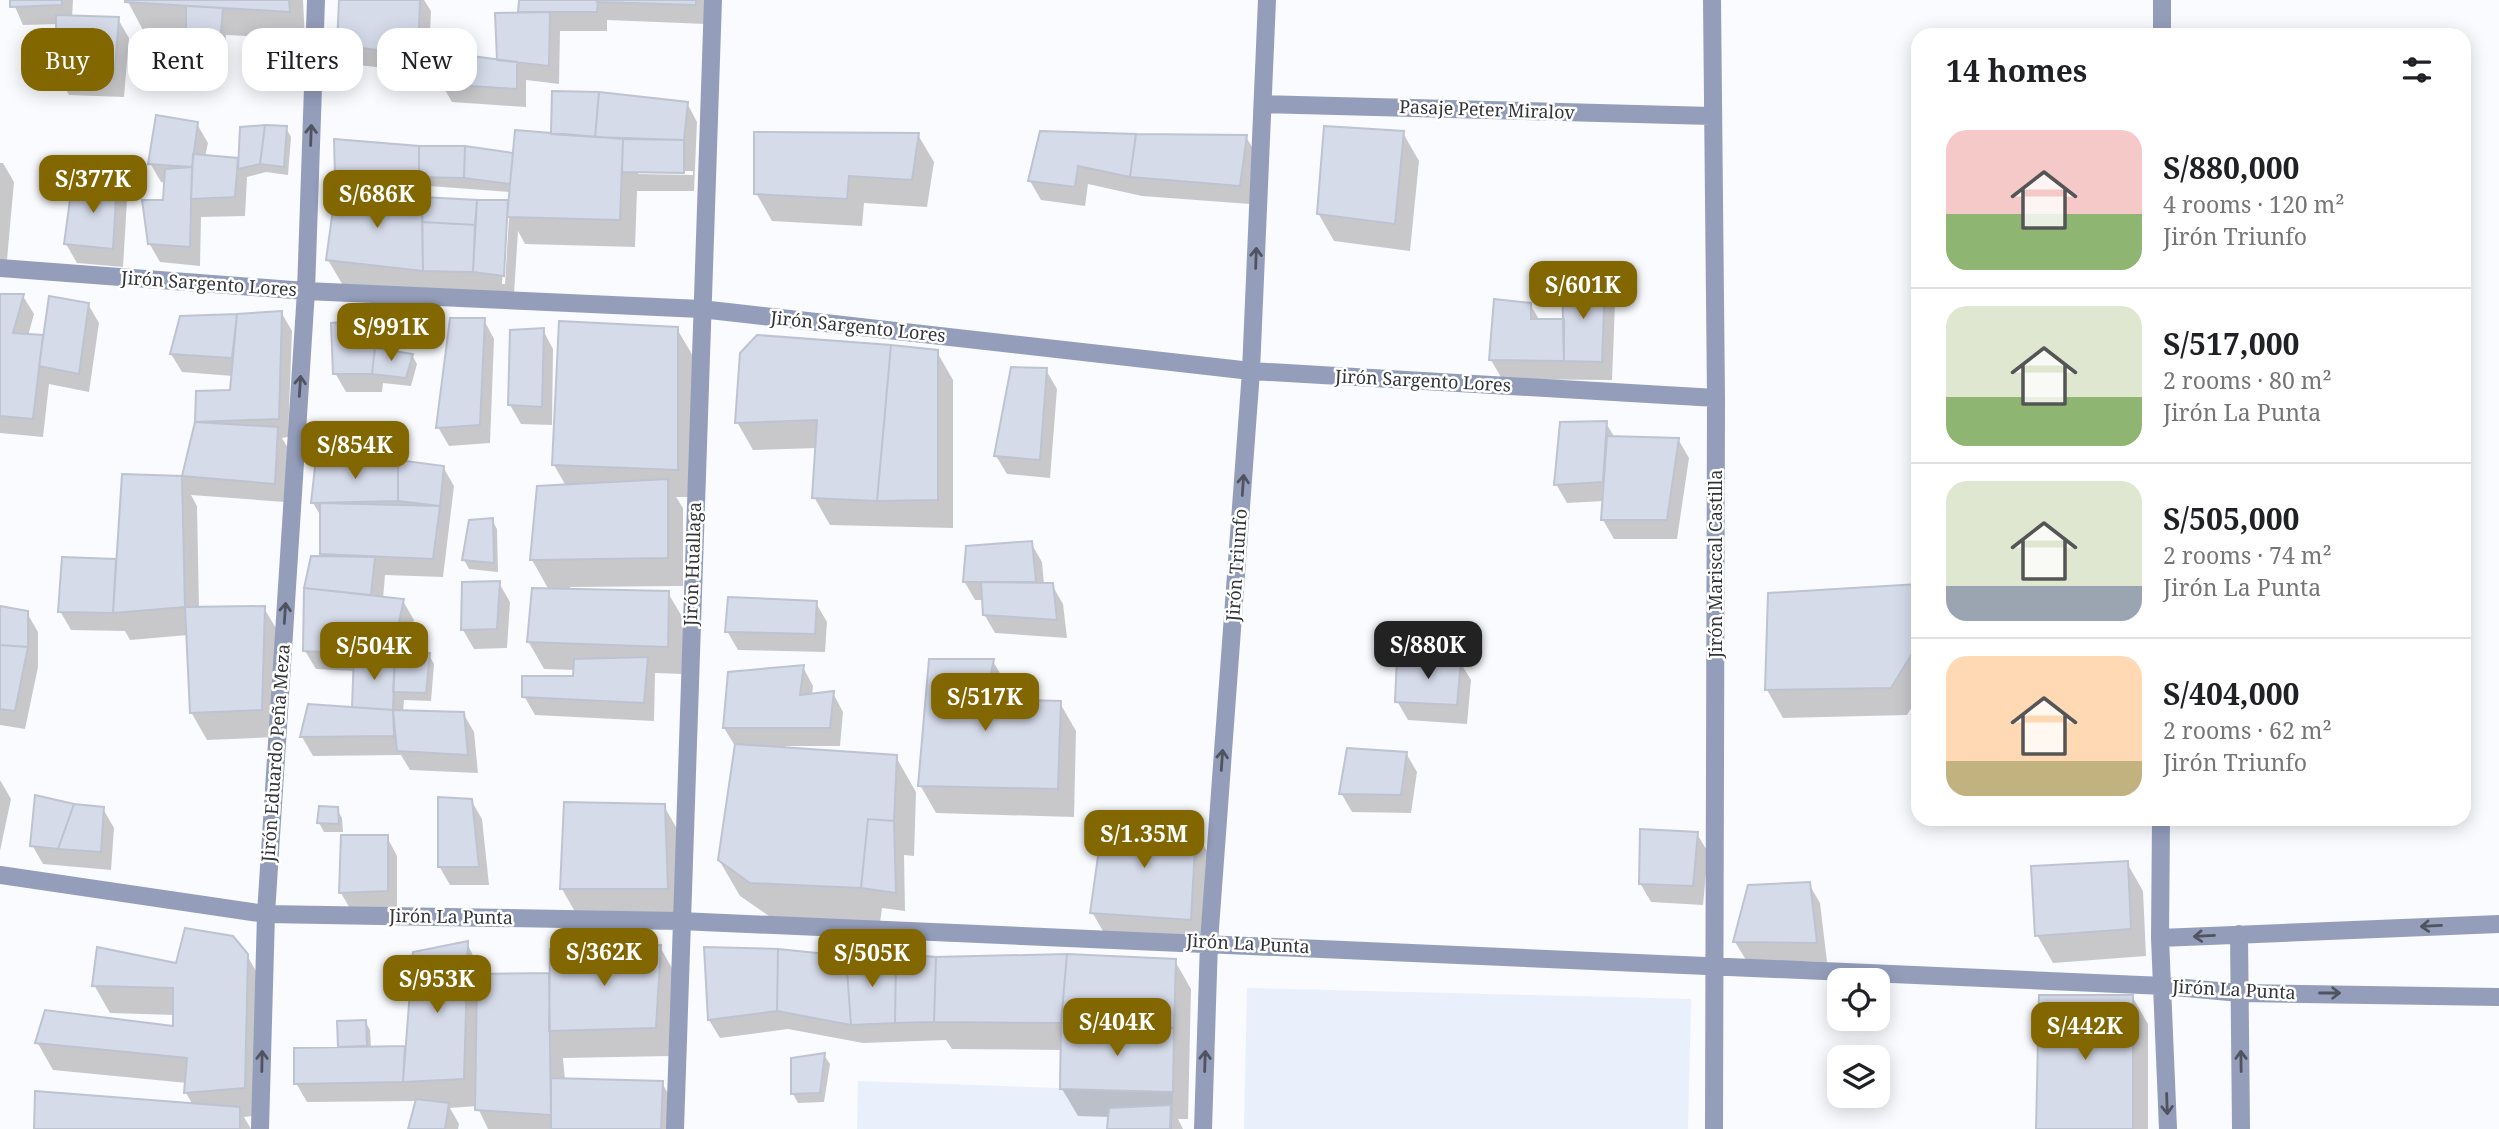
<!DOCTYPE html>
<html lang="en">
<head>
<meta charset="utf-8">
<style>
  :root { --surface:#fff; --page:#f2f2f2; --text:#202124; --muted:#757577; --line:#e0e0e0; --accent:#826700 }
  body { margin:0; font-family:"Noto Serif",serif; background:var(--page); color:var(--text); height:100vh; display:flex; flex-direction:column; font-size:26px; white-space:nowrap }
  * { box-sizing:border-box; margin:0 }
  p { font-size:23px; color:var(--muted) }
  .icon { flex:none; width:38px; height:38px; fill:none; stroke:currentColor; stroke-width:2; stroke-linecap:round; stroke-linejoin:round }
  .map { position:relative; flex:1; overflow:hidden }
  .details { position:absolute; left:1911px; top:28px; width:560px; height:798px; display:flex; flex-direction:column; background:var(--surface); border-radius:21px; box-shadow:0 4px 18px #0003 }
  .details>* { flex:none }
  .top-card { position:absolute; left:21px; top:28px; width:665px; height:63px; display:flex; gap:14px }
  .fabs { position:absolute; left:1827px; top:968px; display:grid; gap:14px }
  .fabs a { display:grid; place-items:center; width:63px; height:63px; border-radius:14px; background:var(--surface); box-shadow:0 4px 18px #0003; font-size:35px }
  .price { position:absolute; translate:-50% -60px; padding:0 16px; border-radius:14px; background:var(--accent); color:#fff; font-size:23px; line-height:46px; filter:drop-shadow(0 2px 4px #0008) }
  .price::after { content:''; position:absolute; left:50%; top:42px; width:21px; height:16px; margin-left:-10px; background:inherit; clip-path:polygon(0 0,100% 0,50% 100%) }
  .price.on { background:#222; color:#fff }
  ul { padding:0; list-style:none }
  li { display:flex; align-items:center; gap:21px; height:175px; padding:0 35px }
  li+li { border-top:2px solid var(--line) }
  li span { display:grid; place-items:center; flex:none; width:196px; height:140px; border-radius:21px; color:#555 }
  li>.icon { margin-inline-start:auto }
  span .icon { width:84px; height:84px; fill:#fffc; stroke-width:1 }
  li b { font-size:30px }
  h2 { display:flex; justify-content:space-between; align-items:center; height:84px; padding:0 35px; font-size:30px }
  .chip { padding:0 24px; border-radius:21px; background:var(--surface); box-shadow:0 4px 18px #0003; font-size:24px; line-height:63px }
  .chip.on { background:var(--accent); color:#fff }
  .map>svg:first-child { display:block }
  .built { fill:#eaeffc }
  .shadow { fill:#0003; fill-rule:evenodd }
  .building { fill:#d6dbea; stroke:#bec3d1; stroke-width:2 }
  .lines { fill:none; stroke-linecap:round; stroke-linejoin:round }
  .minor { stroke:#949ebb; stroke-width:18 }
  .oneway { stroke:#505461 }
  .labels { text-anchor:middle; stroke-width:5; stroke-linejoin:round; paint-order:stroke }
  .street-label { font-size:18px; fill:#33353a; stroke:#fff }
</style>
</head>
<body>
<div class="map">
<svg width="2499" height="1129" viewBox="0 0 2499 1129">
  <rect width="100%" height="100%" fill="#fafbfe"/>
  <path class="built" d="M1247 988 1691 999 1688 1129H1244Z
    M858 1081 1173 1092 1172 1129H857Z"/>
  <path class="shadow" d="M12 0H73L72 17 118 19 129 38 124 97 69 95 58 76V24L23 25Z
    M127 0H303L305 39 226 35 224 54 193 55 188 46V32L143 30Z
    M341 0H424L431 11 428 73 350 64 339 45Z
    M520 0H705L706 24 607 20V31H560L559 84 526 80V107L452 102 441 83 498 62 520 14Z
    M687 103 697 122 694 191H637L635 247 525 244 518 231 514 294 344 287 328 260 346 191 337 175 512 155ZM638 171H693V175L638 174ZM429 186 511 192 510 206 507 202 413 198V195H429ZM506 218H509L505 284H502Z
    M197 124 208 143 205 157 237 160 240 165 286 128 291 137 288 175 266 172 247 177 245 216 201 217 200 266 160 262 149 243 165 202 166 183 161 182 150 163Z
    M1042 133 1246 137 1257 155 1250 204 1142 196 1088 184 1085 206 1041 200 1030 181Z
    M1403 133 1419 161 1410 251 1334 241 1318 213Z
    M918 135 934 162 927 207 864 203 862 226 772 221 756 193Z
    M0 163H3L14 182 7 260H0Z
    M116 182 127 200 123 267 77 263 66 244 85 194Z
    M1604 285 1615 304 1612 380 1502 379 1491 360 1530 304 1540 321H1566Z
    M23 296 34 314 28 336 44 337 88 304 99 323 89 392 49 384 43 437 0 433V299Z
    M281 312 292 331 288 437 282 438 288 448 285 502 191 495 197 506 199 608H264L280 635 277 737 207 740 191 712 188 635 130 640 125 631 71 630 60 611 64 559 118 561 124 476 183 478 196 422 198 393 232 392 233 376 182 372 171 354 182 317Z
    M484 320 494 339 490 443 449 446 438 427Z
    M377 321 387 339 386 352 412 355 417 364 411 386 383 383 382 392H346L335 373Z
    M677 329 693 356V497H676L683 508V586L570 587V590L668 593 684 620 683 674 655 673 654 721 535 715 524 696 575 678V670L544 669 528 641 549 590 532 560 566 486 554 465Z
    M543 330 553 349 552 425 521 424 510 405Z
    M937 352 953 380V528L830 525 814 497 817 448 753 450 737 422Z
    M1046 370 1057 389 1050 478 1007 474 996 456Z
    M1606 423 1615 438 1678 439 1689 458 1677 539H1614L1603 520 1604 501 1567 503 1556 484Z
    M318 459 443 467 454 486 443 577 385 575 383 599 403 601 414 620 405 656 429 655 434 664 431 701 404 700 403 712 463 713 474 732 478 773 410 770 401 755 313 756 302 737 309 706 354 709 355 671 316 669 305 651V589L312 558H325L322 518 313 503Z
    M492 520 497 529 498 572 469 569 464 560Z
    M1031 543 1042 562 1044 584 1052 585 1063 604 1067 638 995 633 984 614V600H975L964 581Z
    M499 583 510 602 507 648 474 649 463 630Z
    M1918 588V697L1907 715 1783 718 1767 690 1769 595Z
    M816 603 827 622 825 652 738 650 727 631Z
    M0 608 27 613 38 632V667L25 729 0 725Z
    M993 661 1009 689 1006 701 1060 703 1076 731 1074 817 936 813 920 785Z
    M1460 662 1471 680 1467 724 1408 720 1397 701Z
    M803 667 813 686 812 695 833 693 843 712 840 746H785V749L896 757 916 792 914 856 904 855 905 911 882 908 880 923 772 918 740 896 719 860 735 746 724 728Z
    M1406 753 1417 772 1411 813 1352 812 1341 793Z
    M0 780 11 799 0 851Z
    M37 797 103 809 114 828 111 870 43 864 32 845Z
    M471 800 482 819 489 885H450L439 866Z
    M664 806 680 834 683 916 578 917 562 889Z
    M337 809 342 818 343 832H324L319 823Z
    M1195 830 1211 858 1206 947 1108 940 1092 912Z
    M1697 834 1708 852 1703 905 1651 902 1640 883Z
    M387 837 397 856V910L352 912 341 893Z
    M2127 863 2143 891 2146 956 2053 963 2037 935Z
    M1809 884 1820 903 1827 962 1746 960 1735 942Z
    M467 943 483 976 550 975 660 947 676 975 671 1056 563 1058 565 1080 662 1083 678 1111 677 1129H488L477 1106 450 1108 459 1124 458 1129H410L415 1101 307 1102 296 1083 341 1049 340 1047 365 1021 370 1030 371 1048H404L407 1052Z
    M247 955 263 984 260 1115 244 1117 251 1129H36L193 1105 186 1093 187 1083 53 1070 37 1042 175 1028V1015L110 1013 94 985 178 965Z
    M846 957 1175 961 1191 989 1188 1119H1178L1183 1129H1109L1110 1117 1078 1116 1062 1089V1050L952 1049 946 1040 863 1043 788 1029 720 1038 709 1020Z
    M2132 996 2148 1024V1129H2037Z
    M824 1055 830 1064 824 1102 798 1103 793 1094Z"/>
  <path class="building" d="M10 0H62V5L10 7Z
    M125 0H289L290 12 125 2Z
    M339 0H420L418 55 337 45Z
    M519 0H598L597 12H518Z
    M598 0H696V5L597 2Z
    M186 6 223 8 220 45 186 46Z
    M550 12 549 66 497 60 495 13Z
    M56 15 119 17 114 79 56 77Z
    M441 52 517 62V89L440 84Z
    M552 91 599 92 595 137 551 134Z
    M599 92 688 102 684 140 595 137Z
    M156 115 198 122 192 167 148 164Z
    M265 125 287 126 284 167 260 164Z
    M265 125 260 164 238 169 240 127Z
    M1324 126 1404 131 1395 224 1317 214Z
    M515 130 623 139 620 220 507 217Z
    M1040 131 1136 134 1130 177 1078 166 1075 187 1028 181Z
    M754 132 919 133 912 180 849 176 847 199 754 194Z
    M1136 134 1247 135 1240 186 1130 177Z
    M334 139 419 146V177L335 176Z
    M623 139 684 140V173L622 172Z
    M419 146H465L464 178 419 177Z
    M465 146 513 153 510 184 464 178Z
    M193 154 238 158 235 197 191 199Z
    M192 167 190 247 148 244 142 200H163L165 169Z
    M84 177 117 180 113 249 64 244 71 192H83Z
    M381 177H406V195L379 192Z
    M336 188 422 197 423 271 326 260Z
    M422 197 477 200 475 225 422 222Z
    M477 200H508L504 276 473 272Z
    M422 222 475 225 473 272 423 271Z
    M1562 282 1605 283 1602 362 1564 361Z
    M0 294H24L13 333 43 335 33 419 0 416Z
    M49 296 89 303 79 374 39 366Z
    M1494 299 1531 303V319H1564V361L1489 360Z
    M282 311 279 419 195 422 196 391 230 390 237 314Z
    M237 314 232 358 170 354 180 316Z
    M450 318H485L480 425 436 428Z
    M378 319 372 374H333L331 323Z
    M559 321 678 327V470L552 465Z
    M544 328 542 407 508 405 510 330Z
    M757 335 891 345 877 501 812 498 817 420 735 423 740 353Z
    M891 345 938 350V500L877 501Z
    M375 348 413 354 406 378 372 374Z
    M1011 367 1047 368 1040 460 994 456Z
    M1607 421 1603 482 1554 485 1560 422Z
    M195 422 278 427 275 484 182 476Z
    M1607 436 1679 438 1667 520H1601Z
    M316 458 398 460V501L311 503Z
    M398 460 444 466 440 506 398 501Z
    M122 474 182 476 185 607 113 613Z
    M668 479V558L530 560 537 486Z
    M320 503 440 506 433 559 320 554Z
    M493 518 494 563 462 560 469 520Z
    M1032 541 1036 582H963L966 546Z
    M311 556 375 557 371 595 304 588Z
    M62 557 116 559 113 613 58 612Z
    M500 581 497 629 461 630 462 582Z
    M981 582 1053 583 1057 620 983 615Z
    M1918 584V653L1913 652 1891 688 1765 690 1768 593Z
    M304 588 404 599 396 636 395 655 303 651Z
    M532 588 669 591 668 647 527 642Z
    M728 597 817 601 815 634 725 632Z
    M0 606 28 611V647L0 645Z
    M265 606 262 710 190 713 185 607Z
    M0 645 28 647 15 711 0 709Z
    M430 653 426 693 393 692 395 655Z
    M354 654 395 655 393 710 352 707Z
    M648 657 644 703 522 697V676H573L574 659Z
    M1397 657 1461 660 1457 705 1395 702Z
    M929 659H994L986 699 1061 701 1058 789 918 786Z
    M804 665 800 695 834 691 830 728H723L728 672Z
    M308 704 393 710 394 736 300 737Z
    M393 710 464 712 468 755 397 751Z
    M735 744 897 755 894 821 868 819 861 888 750 883 718 860Z
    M1347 748 1407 752 1401 795 1339 794Z
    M35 795 74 804 58 849 30 846Z
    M438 797 472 799 479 867H438Z
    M564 802 665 804 668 889H560Z
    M74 804 104 807 101 852 58 849Z
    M319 806 338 807 339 824 317 823Z
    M1104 814 1196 829 1191 920 1090 913Z
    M868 819 894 821 896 893 861 888Z
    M1640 829 1698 832 1693 886 1639 884Z
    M341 835H388V891L339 893Z
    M2128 861 2131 929 2035 936 2031 866Z
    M1810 882 1817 943 1733 942 1748 885Z
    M185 928 233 936 248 954 245 1088 184 1093 187 1058 35 1043 45 1010 173 1026V988L92 986 97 947 176 963Z
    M468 941 464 1079 403 1082 413 952Z
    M661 945 656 1028 549 1031 550 949Z
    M704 947 778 949 777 1011 708 1020Z
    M778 949 846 956 851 1025 777 1011Z
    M896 954 936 957 934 1022 895 1023Z
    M896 954 895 1023 851 1025 846 956Z
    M1067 954 1176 959 1174 1028 1061 1023Z
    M1067 954 1061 1023 934 1022 936 957Z
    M549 973 551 1115 475 1110 477 974Z
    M2039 995H2133V1129H2036Z
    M366 1020 367 1046 338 1047 337 1021Z
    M1061 1023 1174 1028 1173 1092 1060 1089Z
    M405 1046 403 1082 294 1084V1048Z
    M825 1053 820 1093 791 1094V1058Z
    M551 1078 663 1081 661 1129H551Z
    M35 1091 240 1107V1129H34Z
    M416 1099 449 1103 445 1129H408Z
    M1171 1105 1170 1129H1107L1109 1108Z"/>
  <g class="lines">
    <path class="minor" d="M1712 0 1716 398 1714 1129
      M2162 35V0
      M1263 104 1712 116
      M0 268 306 291 701 309 1251 371 1716 398
      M2161 819 2160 938 2168 1129
      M0 875 266 914 680 921 2164 986 2240 993 2499 997
      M2239 934 2241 1129
      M2160 938 2499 924
      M260 1129 266 914 306 291 316 0
      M675 1129 713 0
      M1203 1129 1209 942 1251 371 1267 0"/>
  </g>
  <defs><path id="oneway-shaft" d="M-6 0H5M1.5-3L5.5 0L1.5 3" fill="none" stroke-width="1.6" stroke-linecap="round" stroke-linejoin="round" transform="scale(1.75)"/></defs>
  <g class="oneway">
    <use href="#oneway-shaft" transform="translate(311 135) rotate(-88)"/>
    <use href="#oneway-shaft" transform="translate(1256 258) rotate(-88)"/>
    <use href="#oneway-shaft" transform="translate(300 386) rotate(-86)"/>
    <use href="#oneway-shaft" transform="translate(1243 485) rotate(-86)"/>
    <use href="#oneway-shaft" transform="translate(285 613) rotate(-86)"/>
    <use href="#oneway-shaft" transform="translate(1222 760) rotate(-86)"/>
    <use href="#oneway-shaft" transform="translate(2431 926) rotate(177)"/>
    <use href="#oneway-shaft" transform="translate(2204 936) rotate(177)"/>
    <use href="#oneway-shaft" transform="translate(2330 993)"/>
    <use href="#oneway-shaft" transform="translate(262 1061) rotate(-89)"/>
    <use href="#oneway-shaft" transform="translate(1205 1061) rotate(-88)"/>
    <use href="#oneway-shaft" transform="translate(2241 1061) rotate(-91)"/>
    <use href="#oneway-shaft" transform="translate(2167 1104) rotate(88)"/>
  </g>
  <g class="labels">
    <g class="street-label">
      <text transform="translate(1487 110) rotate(2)" y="6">Pasaje Peter Miralov</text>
      <text transform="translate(209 284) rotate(4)" y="6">Jirón Sargento Lores</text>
      <text transform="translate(858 327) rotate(6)" y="6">Jirón Sargento Lores</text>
      <text transform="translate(1423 381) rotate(3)" y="6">Jirón Sargento Lores</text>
      <text transform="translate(693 564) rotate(-88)" y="6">Jirón Huallaga</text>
      <text transform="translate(1716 564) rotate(-90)" y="6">Jirón Mariscal Castilla</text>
      <text transform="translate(1237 565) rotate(-86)" y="6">Jirón Triunfo</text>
      <text transform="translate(276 753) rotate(-86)" y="6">Jirón Eduardo Peña Meza</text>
      <text transform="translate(451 917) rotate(1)" y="6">Jirón La Punta</text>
      <text transform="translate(1248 944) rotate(3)" y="6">Jirón La Punta</text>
      <text transform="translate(2234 990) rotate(3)" y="6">Jirón La Punta</text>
    </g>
  </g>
</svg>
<div class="fabs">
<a><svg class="icon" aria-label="locate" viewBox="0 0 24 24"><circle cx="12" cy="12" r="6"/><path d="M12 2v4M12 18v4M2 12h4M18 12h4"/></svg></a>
<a><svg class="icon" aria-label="layers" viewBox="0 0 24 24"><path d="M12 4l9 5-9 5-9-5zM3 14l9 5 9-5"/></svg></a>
</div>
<b class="price" style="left:93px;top:215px">S/377K</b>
<b class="price" style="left:377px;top:230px">S/686K</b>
<b class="price" style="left:1583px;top:321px">S/601K</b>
<b class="price" style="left:391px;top:363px">S/991K</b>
<b class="price" style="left:355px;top:481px">S/854K</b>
<b class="price on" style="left:1428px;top:681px">S/880K</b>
<b class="price" style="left:374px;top:682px">S/504K</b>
<b class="price" style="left:985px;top:733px">S/517K</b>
<b class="price" style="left:1144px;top:870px">S/1.35M</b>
<b class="price" style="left:604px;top:988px">S/362K</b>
<b class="price" style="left:872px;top:989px">S/505K</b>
<b class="price" style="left:437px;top:1015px">S/953K</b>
<b class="price" style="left:1117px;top:1058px">S/404K</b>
<b class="price" style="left:2085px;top:1062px">S/442K</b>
<div class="top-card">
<a class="chip on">Buy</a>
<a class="chip">Rent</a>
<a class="chip">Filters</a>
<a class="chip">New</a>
</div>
<section class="details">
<h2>14 homes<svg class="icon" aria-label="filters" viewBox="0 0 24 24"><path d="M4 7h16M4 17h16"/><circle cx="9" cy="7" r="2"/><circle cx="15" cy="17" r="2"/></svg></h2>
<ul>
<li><span style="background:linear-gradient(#f6c9c9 60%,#8fb573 0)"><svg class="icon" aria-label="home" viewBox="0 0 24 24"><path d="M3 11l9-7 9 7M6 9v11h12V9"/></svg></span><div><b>S/880,000</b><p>4 rooms · 120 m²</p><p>Jirón Triunfo</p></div></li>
<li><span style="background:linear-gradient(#dfe7d0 65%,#8fb573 0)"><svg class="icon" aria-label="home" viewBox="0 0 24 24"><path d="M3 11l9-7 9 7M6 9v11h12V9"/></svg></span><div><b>S/517,000</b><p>2 rooms · 80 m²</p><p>Jirón La Punta</p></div></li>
<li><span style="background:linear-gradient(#dfe7d0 75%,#9aa5b1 0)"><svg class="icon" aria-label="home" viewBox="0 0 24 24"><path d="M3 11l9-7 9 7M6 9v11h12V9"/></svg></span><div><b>S/505,000</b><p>2 rooms · 74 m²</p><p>Jirón La Punta</p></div></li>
<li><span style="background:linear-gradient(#ffd9b3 75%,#c2b280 0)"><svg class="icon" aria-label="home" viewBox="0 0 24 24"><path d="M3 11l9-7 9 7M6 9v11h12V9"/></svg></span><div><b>S/404,000</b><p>2 rooms · 62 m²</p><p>Jirón Triunfo</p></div></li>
</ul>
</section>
</div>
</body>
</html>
